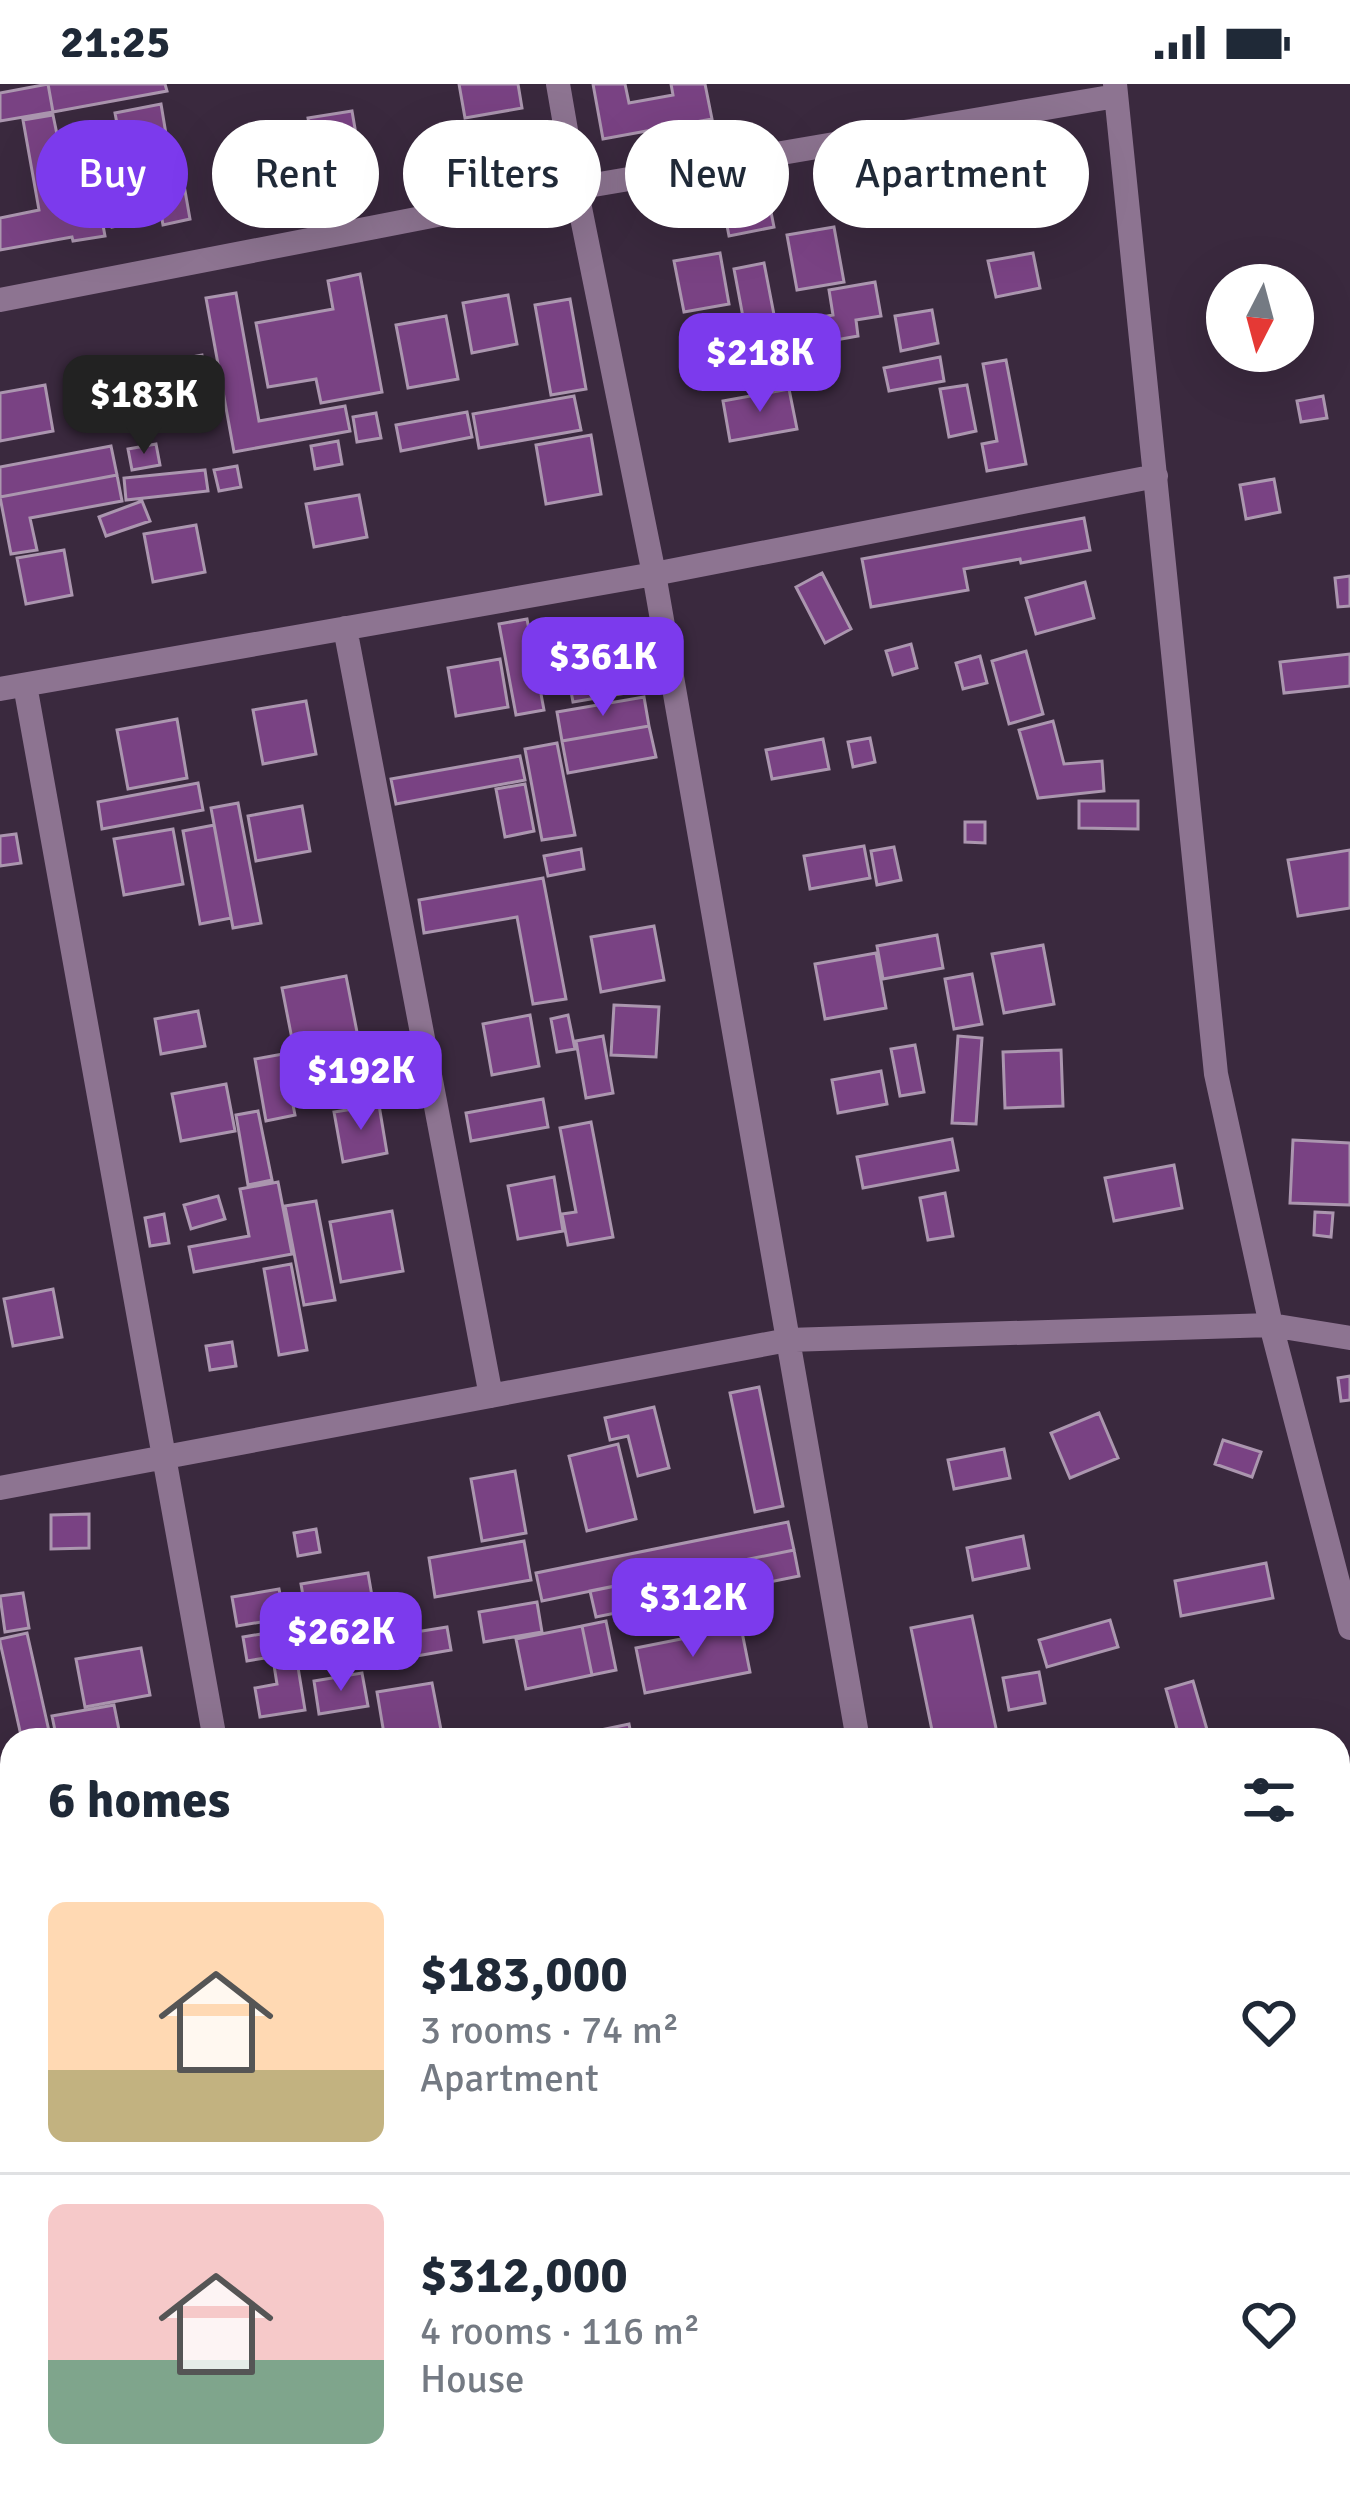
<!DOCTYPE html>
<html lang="en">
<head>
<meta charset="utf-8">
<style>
  :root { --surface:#fff; --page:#f2f2f3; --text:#1f2937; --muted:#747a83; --line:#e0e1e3; --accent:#7c3aed }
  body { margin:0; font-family:Signika,sans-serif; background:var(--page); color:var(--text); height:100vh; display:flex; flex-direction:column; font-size:45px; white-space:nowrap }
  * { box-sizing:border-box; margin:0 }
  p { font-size:39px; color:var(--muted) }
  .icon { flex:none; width:66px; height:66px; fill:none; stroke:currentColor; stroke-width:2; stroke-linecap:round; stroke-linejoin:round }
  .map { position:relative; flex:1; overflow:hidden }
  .panel { position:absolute; left:0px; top:1644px; width:1350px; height:771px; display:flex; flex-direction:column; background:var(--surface); border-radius:36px 36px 0 0; box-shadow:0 12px 48px #0002 }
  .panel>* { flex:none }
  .top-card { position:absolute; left:36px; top:36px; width:1278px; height:108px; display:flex; gap:24px }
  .needle { width:78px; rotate:186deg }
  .tools { position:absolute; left:1206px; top:180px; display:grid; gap:24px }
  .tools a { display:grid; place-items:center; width:108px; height:108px; border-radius:50%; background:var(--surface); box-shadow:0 12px 48px #0002; font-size:60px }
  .price { position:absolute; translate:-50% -102px; padding:0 27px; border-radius:24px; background:var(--accent); color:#fff; font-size:39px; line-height:78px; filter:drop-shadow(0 3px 6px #0008) }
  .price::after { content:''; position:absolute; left:50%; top:72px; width:36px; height:27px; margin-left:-18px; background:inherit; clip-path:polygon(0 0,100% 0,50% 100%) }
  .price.active { background:#222; color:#fff }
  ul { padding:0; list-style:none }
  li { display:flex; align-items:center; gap:36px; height:300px; padding:0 48px }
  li+li { border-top:3px solid var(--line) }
  li span { display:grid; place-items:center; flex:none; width:336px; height:240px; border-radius:18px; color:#555 }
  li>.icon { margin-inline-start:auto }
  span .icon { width:144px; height:144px; fill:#fffc; stroke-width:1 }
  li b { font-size:51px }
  h2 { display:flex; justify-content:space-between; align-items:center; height:144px; padding:0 48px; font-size:51px }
  .chip { padding:0 42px; border-radius:54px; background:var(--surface); box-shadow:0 12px 48px #0002; font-size:42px; line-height:108px }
  .chip.active { background:var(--accent); color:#fff }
  .status { display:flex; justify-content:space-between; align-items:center; height:84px; padding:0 60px; background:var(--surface); direction:ltr }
  .status svg { height:33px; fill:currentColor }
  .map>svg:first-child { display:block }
  .building { fill:#794283; stroke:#ab96af; stroke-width:3 }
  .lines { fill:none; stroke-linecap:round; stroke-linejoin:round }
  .street { stroke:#8d7491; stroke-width:24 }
</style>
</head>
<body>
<div class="status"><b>21:25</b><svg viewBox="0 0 49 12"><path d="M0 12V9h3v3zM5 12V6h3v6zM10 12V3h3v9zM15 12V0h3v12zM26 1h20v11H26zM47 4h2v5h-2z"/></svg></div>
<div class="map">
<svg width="1350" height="2413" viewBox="0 0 1350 2413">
  <rect width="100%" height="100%" fill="#3a293e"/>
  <path class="building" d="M48 0 53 28 0 37V9Z
    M48 0H165L167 7 53 28Z
    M459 0H518L522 24 465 34Z
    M593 0H625L629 19 673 11 671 0H705L712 35 603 55Z
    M161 20 171 80 126 88 115 29Z
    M352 27 359 68 315 75 308 34Z
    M53 31 59 60 87 55 105 152 73 157 72 153 0 166V134L39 126 23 36Z
    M290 40 298 80 252 88 244 49Z
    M181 84 190 135 163 141 154 90Z
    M141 111 145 137 112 143 107 117Z
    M768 113 774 143 729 152 723 121Z
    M834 143 844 198 797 206 787 151Z
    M720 169 729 220 684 228 674 177Z
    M1033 169 1040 204 996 213 988 177Z
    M764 179 776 241 833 231 829 206 875 198 881 232 856 236 858 252 780 266 785 292 755 297 734 185Z
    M360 190 382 308 321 319 316 295 268 303 256 239 333 225 328 197Z
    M236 209 259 337 345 322 350 347 234 368 206 214Z
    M508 211 517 260 472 269 463 219Z
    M570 215 586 305 551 311 535 221Z
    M932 226 938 259 901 267 895 232Z
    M446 232 458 295 408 304 396 241Z
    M718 248 721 267 703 271 699 251Z
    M202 271 213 333 156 343 145 282Z
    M940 273 944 297 889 307 884 284Z
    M1006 276 1026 380 987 387 982 360 997 357 983 280Z
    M45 301 53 347 0 357V309Z
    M967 301 976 347 949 353 940 305Z
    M789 305 797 345 730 357 723 317Z
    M574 312 581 346 479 364 473 330Z
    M1323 312 1327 334 1301 338 1297 317Z
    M467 328 472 353 401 367 396 341Z
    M376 329 381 354 357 358 353 333Z
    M591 351 601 410 546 420 536 361Z
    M338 357 342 380 315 385 311 362Z
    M156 360 160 381 132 386 128 365Z
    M111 362 117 391 0 413V383Z
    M237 382 241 403 219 407 214 386Z
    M205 386 208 407 126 416 124 394Z
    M117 391 122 417 30 434 37 466 11 470 0 413Z
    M1274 395 1280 428 1246 435 1240 401Z
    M359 411 367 453 314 463 306 420Z
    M142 417 150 437 106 452 99 433Z
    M1084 434 1090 466 1021 479 1020 475 964 485 968 506 871 523 862 475Z
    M196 441 205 488 153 498 144 450Z
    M64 466 72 511 26 520 17 474Z
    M822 489 851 545 825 559 796 503Z
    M1350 492V522L1338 523 1335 494Z
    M1085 498 1094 534 1036 550 1026 514Z
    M527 535 544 626 516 631 499 540Z
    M616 551 626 609 573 618 562 560Z
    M911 560 917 584 893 591 886 567Z
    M1026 567 1043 630 1009 640 992 577Z
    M1350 570V602L1284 609 1280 578Z
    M980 572 987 599 963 605 956 579Z
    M500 575 508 623 456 632 448 584Z
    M644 613 649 642 562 657 557 628Z
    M306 617 316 670 263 680 253 626Z
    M177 635 187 694 128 705 117 646Z
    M1053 637 1064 680 1102 677 1104 707 1038 714 1019 646Z
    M649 642 656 673 568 689 562 657Z
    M870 654 875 678 853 683 848 658Z
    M823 655 829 685 772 695 766 666Z
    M557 659 575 751 542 756 525 665Z
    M520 672 525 696 396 720 391 695Z
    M198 699 203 726 102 745 98 718Z
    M525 700 534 747 505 753 496 705Z
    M1079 717H1138V745L1079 744Z
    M238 719 261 839 233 844 211 724Z
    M302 722 310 767 256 777 248 732Z
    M965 738H985V759L965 758Z
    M214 741 231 834 200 840 183 747Z
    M173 745 183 800 124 811 114 755Z
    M16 750 21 779 0 782V752Z
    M864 762 870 794 810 805 804 772Z
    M894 763 901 796 877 801 871 767Z
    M581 765 584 785 548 792 544 772Z
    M1350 766V824L1298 832 1288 776Z
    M543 794 566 915 533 920 517 833 424 849 419 816Z
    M654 842 664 896 601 908 591 853Z
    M937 851 943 884 883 895 877 862Z
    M1043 861 1054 920 1004 929 992 870Z
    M876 869 886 924 825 935 815 880Z
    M972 890 982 940 954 945 945 895Z
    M346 892 357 948 293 960 282 904Z
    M614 921 659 923 656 973 611 971Z
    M198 927 205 962 161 970 155 935Z
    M530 931 539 982 492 991 483 940Z
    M568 931 575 965 557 968 551 935Z
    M603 952 613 1009 586 1014 576 957Z
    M958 952 982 954 976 1040 952 1039Z
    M915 961 924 1008 900 1012 891 965Z
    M1061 966 1063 1022 1005 1024 1003 968Z
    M283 970 295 1031 266 1037 255 975Z
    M881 987 887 1020 838 1029 832 996Z
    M226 1000 235 1047 181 1057 172 1010Z
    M543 1015 548 1043 471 1057 466 1029Z
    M379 1021 387 1069 343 1078 334 1028Z
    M258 1027 272 1096 248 1101 236 1031Z
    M591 1038 613 1153 568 1161 562 1130 576 1128 560 1044Z
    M952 1055 958 1086 863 1104 857 1073Z
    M1293 1056 1350 1059V1121L1290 1119Z
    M1174 1081 1182 1124 1114 1137 1105 1094Z
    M554 1093 563 1147 518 1155 508 1102Z
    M278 1098 292 1170 194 1188 189 1163 249 1152 240 1105Z
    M945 1109 953 1152 928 1156 920 1114Z
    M218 1112 225 1135 191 1145 184 1121Z
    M316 1117 335 1216 304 1221 285 1122Z
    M392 1127 403 1187 341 1198 330 1138Z
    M1315 1128 1333 1129 1331 1153 1314 1151Z
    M164 1130 169 1159 150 1162 145 1134Z
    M291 1180 307 1266 279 1271 264 1185Z
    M53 1205 62 1253 13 1262 4 1215Z
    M232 1258 236 1282 210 1286 206 1262Z
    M1350 1292V1316L1341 1317 1338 1294Z
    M759 1303 783 1422 755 1428 730 1309Z
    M654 1323 669 1384 638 1392 628 1352 610 1356 605 1334Z
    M1099 1329 1118 1374 1070 1394 1051 1349Z
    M1223 1356 1261 1368 1252 1393 1215 1380Z
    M618 1360 636 1435 587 1447 569 1372Z
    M1004 1365 1010 1394 954 1405 948 1376Z
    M515 1387 526 1449 482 1457 471 1395Z
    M89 1430V1464L51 1465V1431Z
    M788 1438 794 1466 542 1517 536 1489Z
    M316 1445 320 1468 298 1472 294 1449Z
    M1023 1452 1029 1484 973 1496 967 1464Z
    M524 1457 531 1496 435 1513 429 1474Z
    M794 1466 799 1492 596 1533 590 1507Z
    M1266 1479 1273 1514 1181 1532 1175 1497Z
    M368 1489 373 1518 306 1529 301 1500Z
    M279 1505 285 1534 237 1542 232 1513Z
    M23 1509 29 1544 5 1548 0 1512Z
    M537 1518 542 1548 484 1558 479 1528Z
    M972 1532 997 1649 962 1656H934L911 1544Z
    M1110 1536 1118 1563 1047 1583 1039 1556Z
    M606 1537 616 1586 592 1591 582 1542Z
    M582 1542 592 1591 526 1605 516 1555Z
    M447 1543 451 1566 376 1579 372 1555Z
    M741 1543 750 1588 645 1609 636 1564Z
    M27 1549 51 1656H22L0 1558V1555Z
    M261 1550 265 1574 247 1577 243 1553Z
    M141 1564 150 1611 85 1623 76 1575Z
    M296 1571 305 1626 260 1633 255 1604 277 1600 273 1575Z
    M1039 1588 1045 1619 1009 1626 1003 1594Z
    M362 1589 368 1622 319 1630 314 1597Z
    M1193 1597 1210 1656H1180L1166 1605Z
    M432 1599 442 1651 413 1656H385L377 1608Z
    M114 1621 119 1646 57 1656 52 1632Z
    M629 1640 632 1656H603L601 1646Z
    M12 1699V1782L8 1783 0 1736V1701Z
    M12 1951V1977L3 1979 0 1953Z
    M1350 1991V2061L1338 2052V2008Z
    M12 2002V2036L0 2038V2004Z
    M12 2045V2104L7 2105 0 2066V2047Z
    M12 2136V2165L4 2166 0 2137Z
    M1346 2152H1350V2203L1342 2202Z
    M59 2403H121L61 2413Z
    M130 2403H159L161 2413H126L125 2408 130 2407Z
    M238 2403H278L279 2406 240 2413Z
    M401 2403H442V2407L402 2413Z
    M1126 2403H1172L1165 2413H1131L1123 2408Z"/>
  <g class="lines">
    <path class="street" d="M558 0 576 104 654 490 858 1656
      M1115 0 1216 990 1271 1241 1350 1544
      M0 216 576 104 1116 12
      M345 544 491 1312
      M25 601 215 1656
      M0 605 654 490 1156 392
      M0 1404 788 1256 1271 1241 1350 1254
      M0 1821 12 1818
      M1338 1880 1350 1865
      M0 2208 12 2206
      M352 2403 354 2413
      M909 2413 918 2403"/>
  </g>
</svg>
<div class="tools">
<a><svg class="needle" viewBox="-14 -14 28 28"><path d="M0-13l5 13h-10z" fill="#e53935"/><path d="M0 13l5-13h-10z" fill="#747a83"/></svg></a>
</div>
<b class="price" style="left:760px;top:331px">$218K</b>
<b class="price active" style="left:144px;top:373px">$183K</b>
<b class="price" style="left:603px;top:635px">$361K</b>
<b class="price" style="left:361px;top:1049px">$192K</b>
<b class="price" style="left:693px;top:1576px">$312K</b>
<b class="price" style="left:341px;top:1610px">$262K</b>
<div class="top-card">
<a class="chip active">Buy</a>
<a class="chip">Rent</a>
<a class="chip">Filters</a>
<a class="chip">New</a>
<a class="chip">Apartment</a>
</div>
<section class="panel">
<h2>6 homes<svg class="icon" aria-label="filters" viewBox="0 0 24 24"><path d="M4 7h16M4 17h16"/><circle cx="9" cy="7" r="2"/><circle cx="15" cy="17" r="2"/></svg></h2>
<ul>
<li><span style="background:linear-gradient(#ffd9b3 70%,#c2b280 0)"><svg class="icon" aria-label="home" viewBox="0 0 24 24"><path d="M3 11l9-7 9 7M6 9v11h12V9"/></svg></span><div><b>$183,000</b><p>3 rooms · 74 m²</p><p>Apartment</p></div><svg class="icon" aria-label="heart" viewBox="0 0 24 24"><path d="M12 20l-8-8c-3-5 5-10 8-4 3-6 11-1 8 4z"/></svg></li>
<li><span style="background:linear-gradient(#f6c9c9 65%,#7fa58c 0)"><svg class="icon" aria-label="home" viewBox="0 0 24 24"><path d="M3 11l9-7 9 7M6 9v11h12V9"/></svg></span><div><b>$312,000</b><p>4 rooms · 116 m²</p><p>House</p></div><svg class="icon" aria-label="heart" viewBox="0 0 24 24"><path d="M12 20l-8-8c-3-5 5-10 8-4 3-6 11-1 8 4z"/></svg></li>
</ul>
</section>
</div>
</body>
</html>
